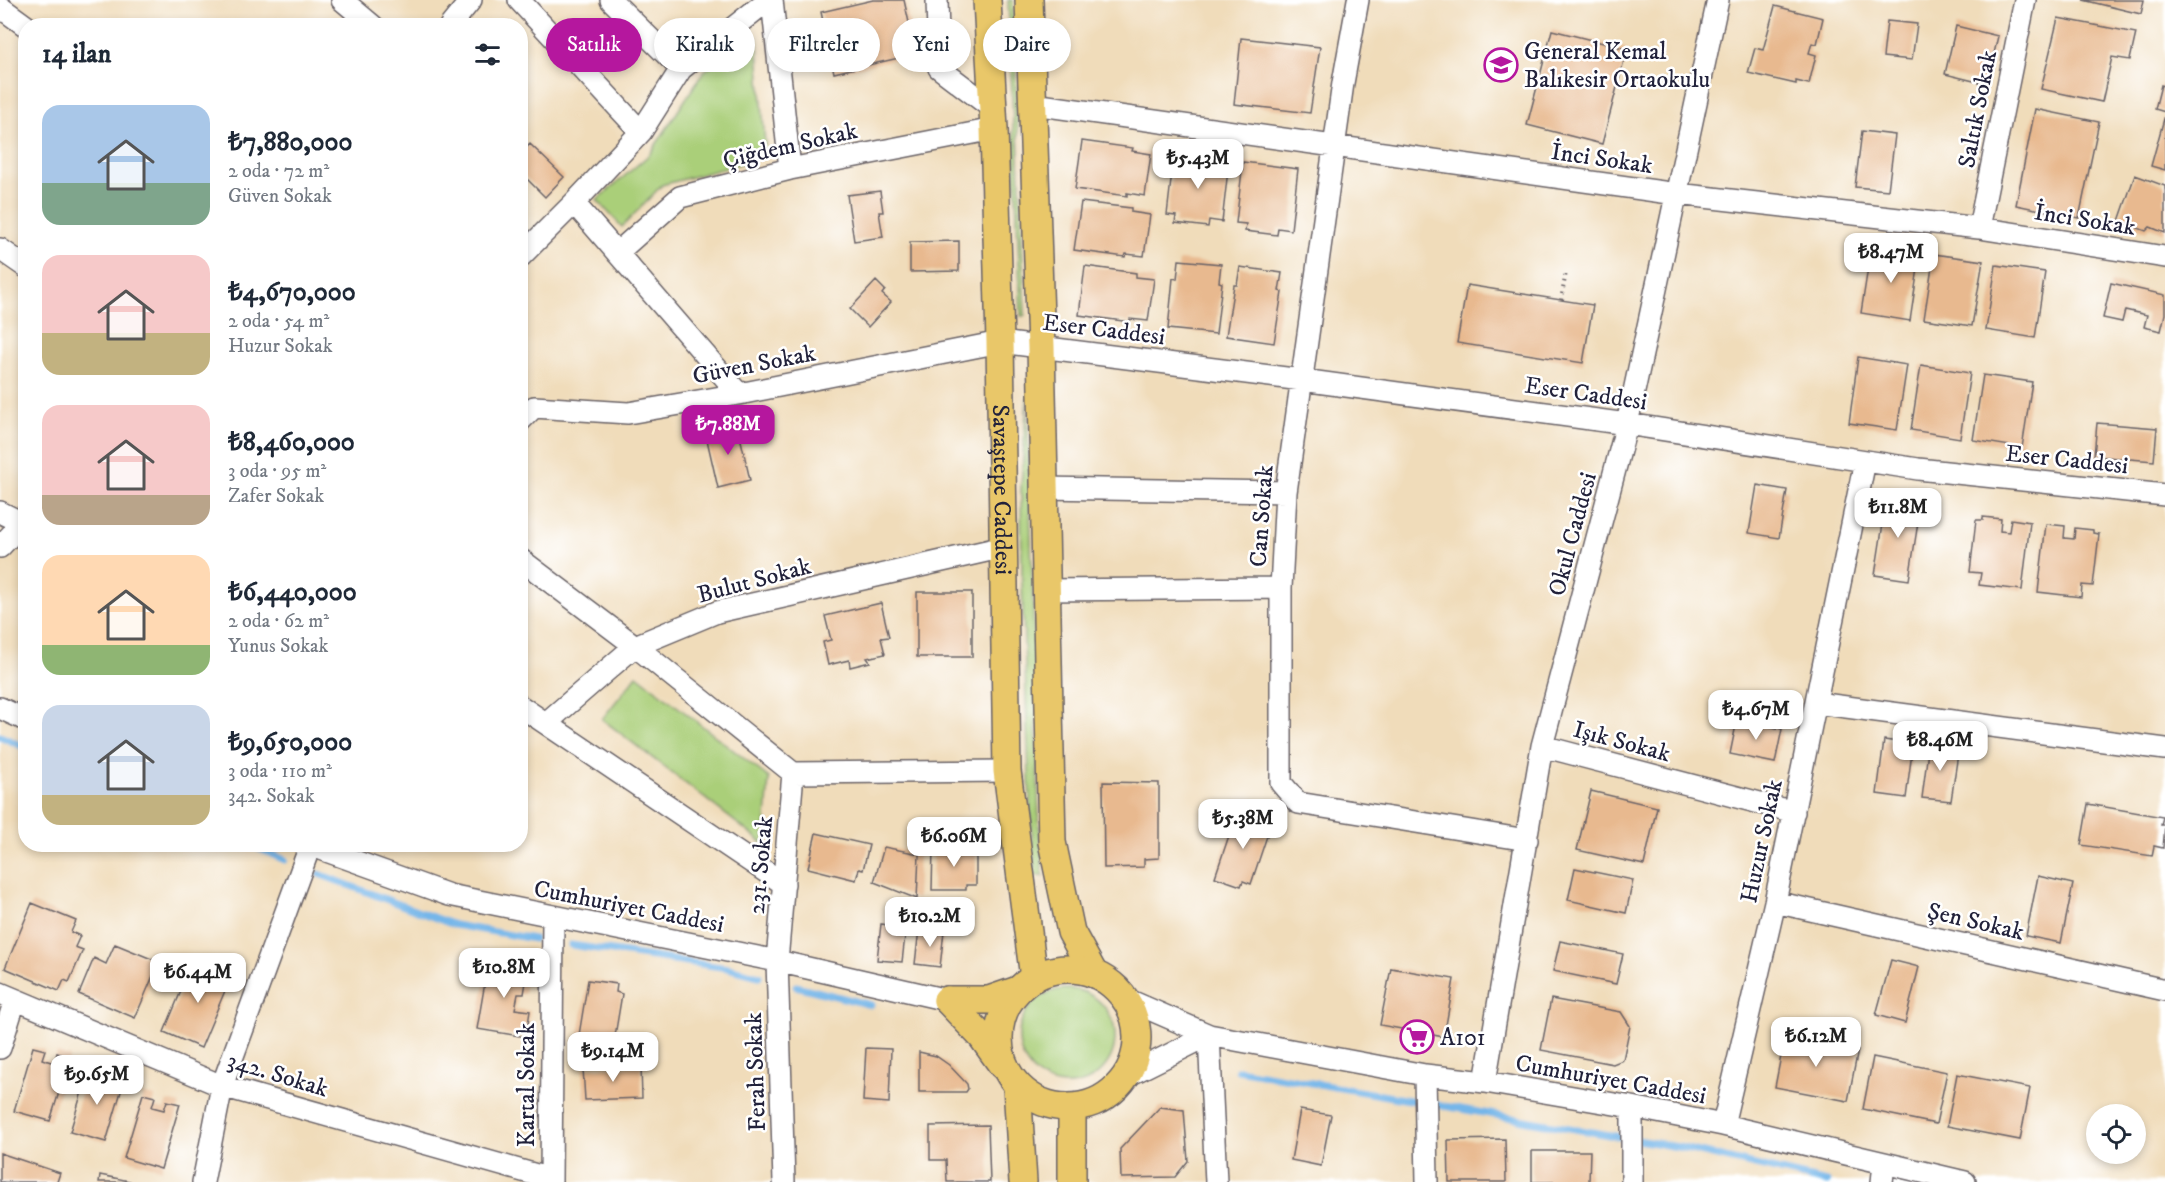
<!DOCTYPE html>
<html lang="tr">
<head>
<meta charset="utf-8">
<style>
  :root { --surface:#fff; --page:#f2f2f3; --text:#1f2937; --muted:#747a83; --accent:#b5179e }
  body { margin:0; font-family:"IM FELL DW Pica",serif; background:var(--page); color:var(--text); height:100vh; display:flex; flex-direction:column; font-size:22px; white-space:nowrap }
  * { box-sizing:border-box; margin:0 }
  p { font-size:20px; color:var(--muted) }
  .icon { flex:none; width:33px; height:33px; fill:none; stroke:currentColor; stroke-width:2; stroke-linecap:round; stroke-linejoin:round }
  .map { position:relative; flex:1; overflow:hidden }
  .drawer { position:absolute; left:18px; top:18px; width:510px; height:834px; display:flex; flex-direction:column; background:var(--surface); border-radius:24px; box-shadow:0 3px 9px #0003 }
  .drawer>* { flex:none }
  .hud { position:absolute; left:546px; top:18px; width:570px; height:54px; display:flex; gap:12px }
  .controls { position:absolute; left:2086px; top:1104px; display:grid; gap:12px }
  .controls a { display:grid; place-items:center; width:60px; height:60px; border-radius:50%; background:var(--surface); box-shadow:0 3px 9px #0003; font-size:30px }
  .price { position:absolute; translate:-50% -51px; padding:0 14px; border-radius:12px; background:#fff; color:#222; font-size:20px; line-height:39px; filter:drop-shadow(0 2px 3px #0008) }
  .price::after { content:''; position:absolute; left:50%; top:36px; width:18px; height:14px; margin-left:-9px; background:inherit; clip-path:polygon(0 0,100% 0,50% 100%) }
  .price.active { background:var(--accent); color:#fff }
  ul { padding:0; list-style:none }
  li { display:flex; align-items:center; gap:18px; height:150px; padding:0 24px }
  li span { display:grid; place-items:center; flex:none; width:168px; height:120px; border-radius:18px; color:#555 }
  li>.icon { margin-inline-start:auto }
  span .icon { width:72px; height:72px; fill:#fffc; stroke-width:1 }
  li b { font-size:26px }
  h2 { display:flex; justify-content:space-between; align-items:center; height:72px; padding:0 24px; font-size:26px }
  .tag { padding:0 21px; border-radius:27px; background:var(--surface); box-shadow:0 3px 9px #0003; font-size:21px; line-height:54px }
  .tag.active { background:var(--accent); color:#fff }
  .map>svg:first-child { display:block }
  .green { fill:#aacf79; stroke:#66785a; stroke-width:1.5 }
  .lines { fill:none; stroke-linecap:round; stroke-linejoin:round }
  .stream { stroke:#74b6e9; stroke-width:7 }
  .building { fill:#e8b98f }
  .minor-casing { stroke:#6a6367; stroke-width:24 }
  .major-casing { stroke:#6a6367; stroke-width:30 }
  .path { stroke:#6a6367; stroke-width:4; stroke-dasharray:1.5 4.5; stroke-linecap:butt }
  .minor { stroke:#fff; stroke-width:21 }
  .major { stroke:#e9c769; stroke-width:27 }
  .labels { text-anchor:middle; stroke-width:5; stroke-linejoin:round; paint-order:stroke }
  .poi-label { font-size:24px; fill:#22223b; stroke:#fff; text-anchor:start }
  .street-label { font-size:24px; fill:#22223b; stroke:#fff }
</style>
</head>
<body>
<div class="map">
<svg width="2165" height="1182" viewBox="0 0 2165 1182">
  <rect width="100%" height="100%" fill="#fff"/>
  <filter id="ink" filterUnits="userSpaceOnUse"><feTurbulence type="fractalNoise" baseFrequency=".0167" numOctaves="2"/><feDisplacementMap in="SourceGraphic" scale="12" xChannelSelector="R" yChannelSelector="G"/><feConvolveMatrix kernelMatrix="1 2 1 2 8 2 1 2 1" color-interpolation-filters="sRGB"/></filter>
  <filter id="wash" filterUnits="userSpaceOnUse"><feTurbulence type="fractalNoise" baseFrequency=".008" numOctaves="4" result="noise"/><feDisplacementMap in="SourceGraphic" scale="24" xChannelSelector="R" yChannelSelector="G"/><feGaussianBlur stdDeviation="1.35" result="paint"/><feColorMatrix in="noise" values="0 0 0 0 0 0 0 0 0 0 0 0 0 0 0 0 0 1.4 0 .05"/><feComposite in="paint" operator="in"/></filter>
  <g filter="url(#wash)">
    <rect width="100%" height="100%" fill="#f0dcba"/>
    <path class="green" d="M1008 0H1013L1025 315 1023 316H1021Z
      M757 38 766 157 662 185 622 227 597 200 650 154 704 71Z
      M1027 397 1039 823 1043 876 1035 875 1030 805 1022 583 1021 487Z
      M637 675 769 778 764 844 602 719Z
      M1019 1037a48 48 0 1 1 96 0a48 48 0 1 1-96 0Z"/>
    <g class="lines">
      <path class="stream" d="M0 736 26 748
        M249 844 285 860
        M319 874 454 925 534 939
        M571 945 728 968 759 976
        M796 986 871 1005
        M1238 1070 1678 1147 1827 1182"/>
    </g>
    <g id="blocks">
      <path class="building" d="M873 0H904L916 54 834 73 821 12Z
        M2083 0H2144L2141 14Z
        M1775 6 1823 18 1817 44 1812 43 1809 53 1816 55 1809 84 1796 81V84L1748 73 1755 48 1763 50Z
        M2058 18 2136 33 2130 60 2112 57 2102 102 2041 89Z
        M1887 21 1917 24 1912 60 1883 57Z
        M1956 26 1998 36 1993 58 1988 57 1982 83 1945 74Z
        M1552 30 1627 49 1602 144 1527 125Z
        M1241 38 1320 47 1310 113 1234 104Z
        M2161 85 2165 86V112L2155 109Z
        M2035 109 2099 122 2079 218 2016 205Z
        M2165 115V170L2151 166Z
        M1862 131 1895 135 1888 190 1855 187Z
        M1082 141 1133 148 1132 151 1151 154 1145 196 1127 193V196L1075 189Z
        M530 144 564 177 545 197 520 172V154Z
        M1174 154 1229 161 1222 222 1209 220 1208 227 1175 223 1176 216 1167 215Z
        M1243 162 1298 169 1291 230 1278 228 1277 235 1245 231 1246 224 1236 223Z
        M2135 175 2165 186V233L2150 227 2146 231 2119 221Z
        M880 191 883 212H879L883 237 854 241 847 195Z
        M1081 202 1131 208V212L1150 215 1144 256 1126 254 1125 257 1074 250Z
        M959 241V271L910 272V242Z
        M1871 248 1920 255 1910 321 1861 313Z
        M1934 254 1983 261 1972 326 1924 319Z
        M1179 260 1221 264 1219 282 1222 283 1216 334 1168 329 1173 278 1177 279Z
        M1996 265 2045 272 2035 338 1986 330Z
        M1085 266 1136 273V277L1154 279 1148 321 1130 319V322L1079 315Z
        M1240 267 1282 273 1279 291 1282 292 1274 343 1226 336 1234 285H1237Z
        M876 281 885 290 882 294 891 302 868 327 850 309Z
        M2111 283 2165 295V314L2161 331 2144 327 2147 315 2125 310 2122 322 2103 318Z
        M1467 285 1593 305 1583 363 1457 343Z
        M1858 357 1907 365 1897 430 1849 423Z
        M1921 365 1970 373 1960 438 1911 430Z
        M1983 375 2032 382 2022 448 1973 440Z
        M737 423 750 480 718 488 705 431Z
        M2097 423 2157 428 2154 461 2094 456Z
        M1757 485 1787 490 1779 538 1749 533Z
        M1887 498 1921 503 1909 580 1875 575Z
        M1983 517 2001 519 2000 531 2009 532 2011 519 2030 522 2022 590 1979 585 1981 573 1970 572 1976 520H1983Z
        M2046 524 2065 526 2064 538 2074 539 2075 528 2093 530V533L2099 534 2093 586 2082 585 2081 597 2038 592Z
        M917 592H972V657H917Z
        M881 603 889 637 881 638 885 654 867 658 870 662 850 667 849 660 828 665 823 642 831 640 825 616Z
        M1737 720 1782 729 1775 763 1730 754Z
        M1884 740 1913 744 1906 798 1877 794Z
        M1929 743 1959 747 1951 801 1922 798Z
        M1103 782 1159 783V858L1144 859V867L1104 868Z
        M1591 791 1657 807 1644 865 1577 850Z
        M2088 804 2163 817 2161 825H2165L2163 848 2154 846 2152 856 2081 845Z
        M1237 812 1263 820 1261 827 1269 830 1251 884 1243 881 1241 886 1215 877Z
        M816 833 869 845 863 870 859 869 856 880 808 868Z
        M884 847 919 854 917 899 874 882Z
        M933 847 976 848V885H966V890H932Z
        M1575 868 1633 880 1626 913 1568 900Z
        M2038 876 2073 884 2061 943 2026 936Z
        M32 903 76 921 71 932 80 936 75 947 83 950 69 982 64 980 59 991 5 968Z
        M881 924 906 927 902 962 877 960Z
        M919 929 944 931 940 967 915 964Z
        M1560 941 1623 954 1616 984 1553 971Z
        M115 944 159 962 135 1018 79 994 94 958 106 964Z
        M489 959 529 965 524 994H518L515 1009 530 1011 526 1037 477 1029Z
        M1891 960 1919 967 1905 1023 1876 1015Z
        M207 963 232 974 201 1048 164 1032 191 967 204 972Z
        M1391 968 1454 979 1444 1037 1380 1025Z
        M588 980 617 984 616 992 622 994 615 1036 609 1035 608 1039 579 1035Z
        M1551 999 1621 1012 1630 1026 1623 1060 1613 1064 1541 1050Z
        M1785 1035 1858 1050 1848 1101 1775 1087Z
        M33 1047 45 1050 42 1059 54 1063 57 1053 70 1057 50 1121 14 1111Z
        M866 1048 891 1049 889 1103 863 1101Z
        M919 1052 936 1056 949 1065 967 1084 968 1089 966 1092H919Z
        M1873 1057 1947 1072 1936 1124 1863 1109Z
        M641 1066 642 1098 585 1100 583 1068Z
        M89 1068 100 1071 98 1080 110 1084 112 1074 125 1078 106 1142 70 1132Z
        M1957 1074 2030 1088 2020 1140 1947 1126Z
        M143 1094 155 1097 152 1107 164 1110 167 1101 180 1104 161 1169 124 1158Z
        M1160 1107 1184 1110 1188 1161 1175 1177 1121 1178 1120 1149Z
        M1300 1110 1331 1115 1321 1166 1291 1160Z
        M988 1125 990 1182H947L946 1160H930V1126Z
        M1505 1139 1506 1182H1449L1448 1140Z
        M1532 1151H1590L1589 1182H1532Z
        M0 1153 60 1173 57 1182H0Z
        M100 1175 130 1181V1182H99Z"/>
    </g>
  </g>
  <g filter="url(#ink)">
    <use href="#blocks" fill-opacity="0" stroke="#6a6367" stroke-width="1.5"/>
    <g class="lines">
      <defs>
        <path id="minor" d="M342 0 373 26
          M519 0 641 132
          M611 0 681 69
          M772 0 790 169
          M937 0 939 68 993 109
          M1358 0 1343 83 1286 492 1281 588V783L1298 803 1527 840
          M0 7 26 26
          M450 26 471 0
          M1033 104 1677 194 1979 228 2165 257
          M574 203 739 394
          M1979 228 2025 0
          M0 249 26 267
          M617 253 680 197 790 169 994 129
          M520 257 574 203 641 132 681 69 768 0
          M520 421 534 407 628 413 739 394 1000 342 1302 380 1627 424 1918 469 2165 495
          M1043 488 1286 492
          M0 512 26 525
          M0 547 26 519
          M520 559 635 646 793 773 1007 771
          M1045 590 1281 588
          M1816 703 2165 749
          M520 706 784 884
          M0 708 26 720
          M546 723 635 646 717 612 1004 547
          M1542 746 1794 812
          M307 844 449 895 777 961 947 1000
          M1775 902 2165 990
          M0 993 222 1086 551 1179
          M1126 999 1209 1035 1425 1075 1485 1082 1632 1107 1723 1125 1965 1182
          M1209 1035 1216 1182
          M0 1048 15 1000
          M1425 1075 1427 1182
          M1127 1076 1209 1035
          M1485 1082 1542 746 1627 424 1718 0
          M1723 1125 1775 902 1865 461
          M203 1182 222 1086 310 846
          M551 1182 553 917
          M784 1182 777 961 793 773
          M1632 1182V1107
          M1882 1182 1884 1164"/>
        <g id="major">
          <path id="s1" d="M987 0 994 129 1000 342 1007 771 1034 978"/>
          <path d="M1029 0 1041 347 1052 842 1071 932 1094 974"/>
          <circle cx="1068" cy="1038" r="69"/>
          <path d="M947 1000 982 1037 1002 1065"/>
          <path d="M947 1000H989L1018 990"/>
          <path d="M1017 1086 1023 1182"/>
          <path d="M1072 1182V1108"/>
        </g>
      </defs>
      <use href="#minor" class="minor-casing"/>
      <use href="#major" class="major-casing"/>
      <path class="path" d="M1561 300 1566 272"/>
      <use href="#minor" class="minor"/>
      <use href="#major" class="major"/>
    </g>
  </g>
  <defs>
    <symbol id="school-ring" viewBox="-11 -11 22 22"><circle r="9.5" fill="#fff" stroke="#b5179e" stroke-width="1.5"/><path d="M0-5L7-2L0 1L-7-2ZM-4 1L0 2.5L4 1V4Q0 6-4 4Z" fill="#b5179e"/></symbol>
    <symbol id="supermarket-ring" viewBox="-11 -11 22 22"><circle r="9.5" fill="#fff" stroke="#b5179e" stroke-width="1.5"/><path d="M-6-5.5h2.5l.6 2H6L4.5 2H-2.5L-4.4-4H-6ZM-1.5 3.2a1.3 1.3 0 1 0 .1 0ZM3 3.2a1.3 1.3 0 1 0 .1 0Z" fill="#b5179e"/></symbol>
  </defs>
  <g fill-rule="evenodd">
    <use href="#school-ring" x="1482" y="46" width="38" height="38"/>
    <use href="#supermarket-ring" x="1398" y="1018" width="38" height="38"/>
  </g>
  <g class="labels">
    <g class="poi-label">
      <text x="1524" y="59">General Kemal<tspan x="1524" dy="28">Balıkesir Ortaokulu</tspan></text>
      <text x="1440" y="1045">A101</text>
    </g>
    <g class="street-label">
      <text transform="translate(1977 109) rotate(-79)" y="8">Saltık Sokak</text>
      <text transform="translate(790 145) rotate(-13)" y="8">Çiğdem Sokak</text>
      <text transform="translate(1602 158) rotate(8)" y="8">İnci Sokak</text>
      <text transform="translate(2085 219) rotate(9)" y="8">İnci Sokak</text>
      <text transform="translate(1104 329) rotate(7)" y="8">Eser Caddesi</text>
      <text transform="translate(754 364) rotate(-11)" y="8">Güven Sokak</text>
      <text transform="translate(1586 393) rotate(8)" y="8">Eser Caddesi</text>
      <text transform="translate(2067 459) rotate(6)" y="8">Eser Caddesi</text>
      <text dy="8" stroke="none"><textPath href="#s1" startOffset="490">Savaştepe Caddesi</textPath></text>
      <text transform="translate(1261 516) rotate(-86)" y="8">Can Sokak</text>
      <text transform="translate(1572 534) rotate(-75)" y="8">Okul Caddesi</text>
      <text transform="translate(754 580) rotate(-15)" y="8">Bulut Sokak</text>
      <text transform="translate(1622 741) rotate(15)" y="8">Işık Sokak</text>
      <text transform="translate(1761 841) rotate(-78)" y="8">Huzur Sokak</text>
      <text transform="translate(760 865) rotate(-85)" y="8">231. Sokak</text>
      <text transform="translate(629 906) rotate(11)" y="8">Cumhuriyet Caddesi</text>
      <text transform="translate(1976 921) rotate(13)" y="8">Şen Sokak</text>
      <text transform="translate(755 1072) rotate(-92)" y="8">Ferah Sokak</text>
      <text transform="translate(278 1074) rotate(17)" y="8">342. Sokak</text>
      <text transform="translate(1611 1079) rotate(10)" y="8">Cumhuriyet Caddesi</text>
      <text transform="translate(526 1085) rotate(-90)" y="8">Kartal Sokak</text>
    </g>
  </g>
</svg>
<div class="controls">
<a><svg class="icon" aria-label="locate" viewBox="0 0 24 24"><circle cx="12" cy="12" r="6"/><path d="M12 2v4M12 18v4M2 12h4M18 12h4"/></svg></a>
</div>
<b class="price" style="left:1198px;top:190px">₺5.43M</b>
<b class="price" style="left:1891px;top:284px">₺8.47M</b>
<b class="price active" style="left:728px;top:456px">₺7.88M</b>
<b class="price" style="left:1898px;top:539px">₺11.8M</b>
<b class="price" style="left:1756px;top:741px">₺4.67M</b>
<b class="price" style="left:1940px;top:772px">₺8.46M</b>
<b class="price" style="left:1243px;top:850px">₺5.38M</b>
<b class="price" style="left:954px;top:868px">₺6.06M</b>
<b class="price" style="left:930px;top:948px">₺10.2M</b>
<b class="price" style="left:504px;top:999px">₺10.8M</b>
<b class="price" style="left:198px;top:1004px">₺6.44M</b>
<b class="price" style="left:1816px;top:1068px">₺6.12M</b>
<b class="price" style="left:613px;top:1083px">₺9.14M</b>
<b class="price" style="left:97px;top:1106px">₺9.65M</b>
<div class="hud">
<a class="tag active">Satılık</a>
<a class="tag">Kiralık</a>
<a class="tag">Filtreler</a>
<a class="tag">Yeni</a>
<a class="tag">Daire</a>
</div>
<section class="drawer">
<h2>14 ilan<svg class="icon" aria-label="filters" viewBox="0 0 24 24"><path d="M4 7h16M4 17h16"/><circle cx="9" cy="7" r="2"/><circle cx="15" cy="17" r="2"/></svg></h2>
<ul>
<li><span style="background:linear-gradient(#a9c7e8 65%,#7fa58c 0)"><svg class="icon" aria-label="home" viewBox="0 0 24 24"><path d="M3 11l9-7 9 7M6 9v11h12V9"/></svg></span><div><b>₺7,880,000</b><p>2 oda · 72 m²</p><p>Güven Sokak</p></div></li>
<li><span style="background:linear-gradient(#f6c9c9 65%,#c2b280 0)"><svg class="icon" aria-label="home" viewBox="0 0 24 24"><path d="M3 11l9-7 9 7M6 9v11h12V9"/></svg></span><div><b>₺4,670,000</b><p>2 oda · 54 m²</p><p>Huzur Sokak</p></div></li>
<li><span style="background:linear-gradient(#f6c9c9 75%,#b9a48a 0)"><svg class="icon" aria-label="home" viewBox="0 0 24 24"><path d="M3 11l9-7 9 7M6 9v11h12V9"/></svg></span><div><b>₺8,460,000</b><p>3 oda · 95 m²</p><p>Zafer Sokak</p></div></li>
<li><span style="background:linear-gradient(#ffd9b3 75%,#8fb573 0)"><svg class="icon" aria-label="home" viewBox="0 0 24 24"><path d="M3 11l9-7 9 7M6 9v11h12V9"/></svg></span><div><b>₺6,440,000</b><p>2 oda · 62 m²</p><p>Yunus Sokak</p></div></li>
<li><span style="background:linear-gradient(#c9d6e8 75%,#c2b280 0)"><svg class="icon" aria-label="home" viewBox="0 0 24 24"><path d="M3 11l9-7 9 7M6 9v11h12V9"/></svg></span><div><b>₺9,650,000</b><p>3 oda · 110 m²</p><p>342. Sokak</p></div></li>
</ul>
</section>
</div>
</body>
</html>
